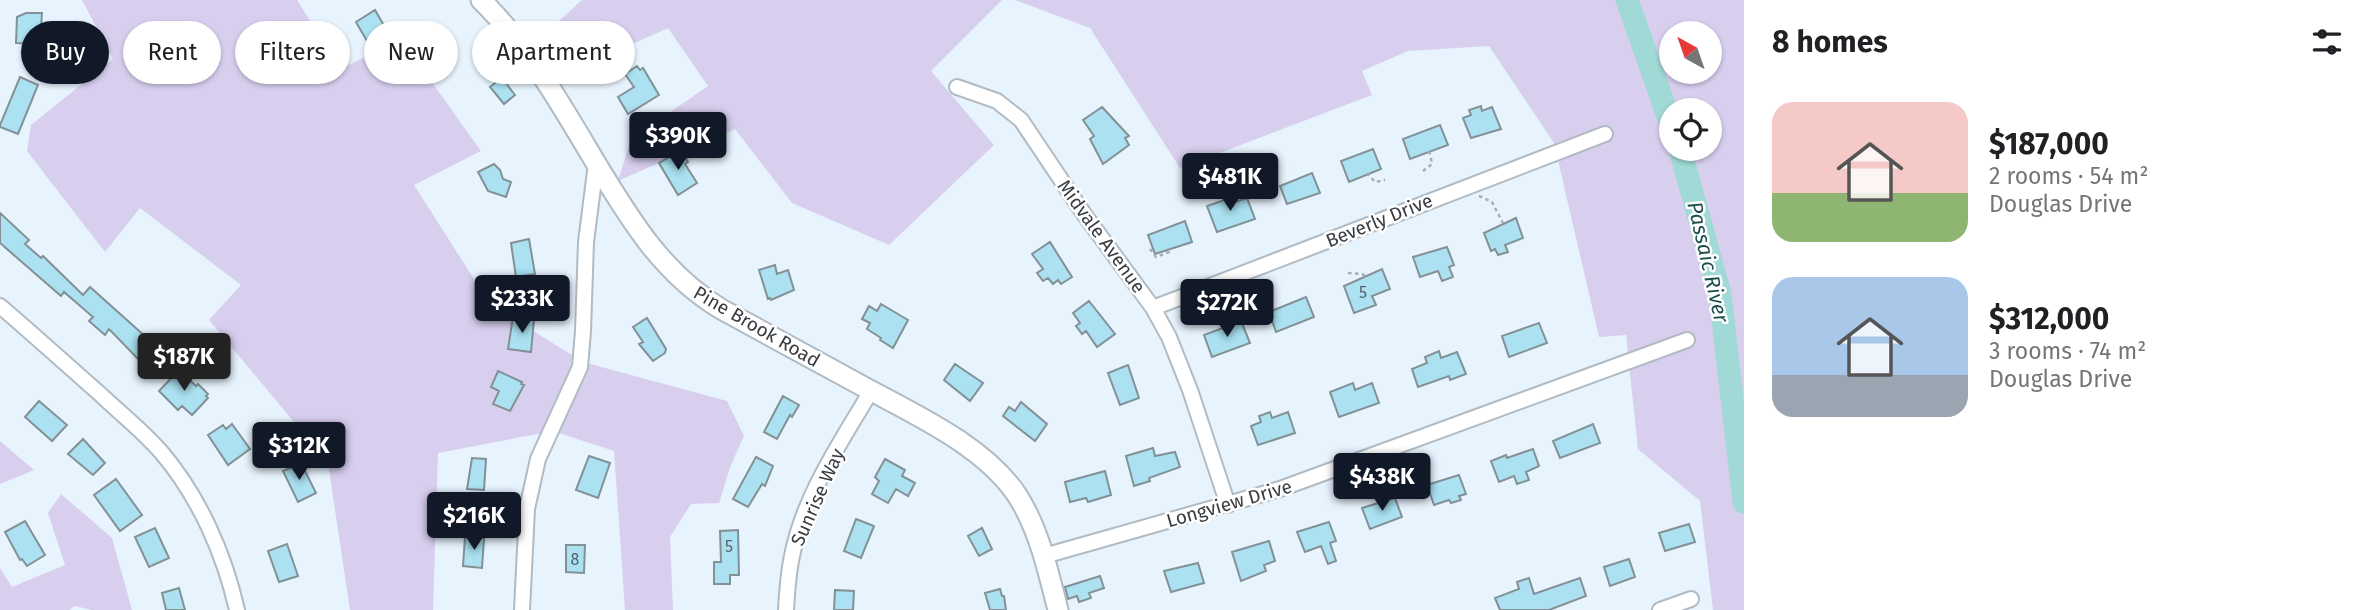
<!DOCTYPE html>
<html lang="en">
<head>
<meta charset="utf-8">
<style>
  :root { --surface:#fff; --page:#f6f6f6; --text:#202124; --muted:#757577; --accent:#111827 }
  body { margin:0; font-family:"Fira Sans",sans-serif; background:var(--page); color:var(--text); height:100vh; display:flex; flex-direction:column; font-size:26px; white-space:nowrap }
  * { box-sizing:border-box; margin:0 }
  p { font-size:23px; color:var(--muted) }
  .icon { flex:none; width:38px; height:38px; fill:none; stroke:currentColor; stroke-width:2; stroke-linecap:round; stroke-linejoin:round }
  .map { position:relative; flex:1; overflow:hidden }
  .panel { display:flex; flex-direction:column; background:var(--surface); width:630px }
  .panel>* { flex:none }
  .top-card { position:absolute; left:21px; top:21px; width:665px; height:63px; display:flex; gap:14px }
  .needle { width:46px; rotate:320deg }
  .buttons { position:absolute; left:1659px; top:21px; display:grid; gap:14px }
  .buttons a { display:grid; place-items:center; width:63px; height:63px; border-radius:50%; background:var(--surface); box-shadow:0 2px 5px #0004; font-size:35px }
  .price { position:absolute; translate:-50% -60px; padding:0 16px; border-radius:7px; background:var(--accent); color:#fff; font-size:23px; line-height:46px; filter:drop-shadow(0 2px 4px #0008) }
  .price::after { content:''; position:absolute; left:50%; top:42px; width:21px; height:16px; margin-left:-10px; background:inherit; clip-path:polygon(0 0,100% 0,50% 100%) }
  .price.current { background:#222; color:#fff }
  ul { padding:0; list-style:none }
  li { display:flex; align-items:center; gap:21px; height:175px; padding:0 28px }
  li span { display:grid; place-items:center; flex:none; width:196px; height:140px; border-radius:21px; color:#555 }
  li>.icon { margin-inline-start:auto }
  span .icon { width:84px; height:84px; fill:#fffc; stroke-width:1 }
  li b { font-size:30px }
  h2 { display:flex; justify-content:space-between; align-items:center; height:84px; padding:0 28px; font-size:30px }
  .pill { padding:0 24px; border-radius:32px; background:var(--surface); box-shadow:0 2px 5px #0004; font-size:24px; line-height:63px }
  .pill.current { background:var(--accent); color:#fff }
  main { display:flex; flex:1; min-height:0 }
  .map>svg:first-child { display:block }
  .green { fill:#d8cfef; fill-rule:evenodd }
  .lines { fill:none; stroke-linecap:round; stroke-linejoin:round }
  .river { stroke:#a0d9d5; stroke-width:23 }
  .building { fill:#abe1f1; stroke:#839196; stroke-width:2 }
  .street-casing { stroke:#b0bbc4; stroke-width:18 }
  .secondary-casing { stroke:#b0bbc4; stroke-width:23 }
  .path { stroke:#a5adb5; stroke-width:2.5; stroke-dasharray:3.5 3.5; stroke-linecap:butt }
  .street { stroke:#fff; stroke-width:14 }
  .secondary { stroke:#fff; stroke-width:19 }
  .labels { text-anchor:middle; stroke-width:5; stroke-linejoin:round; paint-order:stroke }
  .number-label { font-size:16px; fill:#55656c }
  .street-label { font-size:19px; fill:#383c40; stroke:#fefefe }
  .water-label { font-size:21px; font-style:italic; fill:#1b4e4b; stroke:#fefefe }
</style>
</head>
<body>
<main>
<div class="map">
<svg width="1744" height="610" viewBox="0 0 1744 610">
  <rect width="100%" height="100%" fill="#e7f3fd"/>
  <path class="green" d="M82 0H297L341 69 401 39 481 151 414 185 490 304 583 362 727 401 744 436 730 467 719 503 691 504 670 537 673 610H625L614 451 553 431 438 453 433 610H350L328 463 209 320 241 285 140 208 105 252 27 151 31 125 113 59Z
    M582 0H1002L931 71 994 145 889 245 792 203 735 129 618 181 631 139 708 86 668 28 584 66 557 50 559 21Z
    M1015 0H1744V610H1713L1700 501 1638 449 1626 335 1599 337 1554 143 1489 46 1408 51 1362 71 1372 95 1180 168 1090 28ZM1671 33H1710V72H1671ZM1671 110H1710V149H1671Z
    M0 441 34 470 0 484Z
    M61 494 112 538 132 610H92L75 606 69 610H0V568L12 587 65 565 48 513Z"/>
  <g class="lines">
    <path class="river" d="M1627 0 1671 125
      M1680 149 1720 294 1744 502"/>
  </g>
  <path class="building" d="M375 10 386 29 367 41 356 22Z
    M26 13H42L40 44 16 43 17 17Z
    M637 66 640 70 643 68 659 95 628 114 618 97 634 87 625 74Z
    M20 77 38 85 18 134 0 127V125Z
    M502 78 515 95 504 104 490 87Z
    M1481 106 1482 111 1492 107 1501 129 1471 138 1463 118 1471 115 1469 110Z
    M1102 107 1129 136 1125 138 1129 145 1103 164 1090 139 1094 136 1083 120Z
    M1440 125 1448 145 1410 159 1403 139Z
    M1373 149 1381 169 1349 182 1341 161Z
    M681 150 688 162 685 164 697 183 678 195 659 163Z
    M494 164 500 170 503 179 511 182 506 197 488 191 478 172Z
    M1312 173 1320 193 1287 204 1280 186Z
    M1233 197 1235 202 1247 198 1255 219 1217 232 1207 206Z
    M0 213 29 240 25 244 41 258 43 256 83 295 90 287 147 338 145 339 158 350 144 365 109 329 105 335 89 321 93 317 64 292 61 296 0 243Z
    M1516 218 1523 238 1505 245 1508 252 1498 255 1495 249 1491 251 1484 233Z
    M1185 221 1192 242 1155 254 1148 235Z
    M529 239 535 274 516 277 511 243Z
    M1050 242 1072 277 1061 284 1058 280 1053 284 1048 278 1043 281 1037 273 1043 269 1032 254Z
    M1447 247 1454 265 1449 267 1453 277 1442 281 1438 271 1420 277 1413 257Z
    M775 265 777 274 788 270 794 290 771 300 770 298 768 299 759 270Z
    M1382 269 1390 289 1372 296 1376 305 1354 313 1344 286Z
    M1306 297 1314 317 1276 332 1269 312Z
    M1089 301 1115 334 1097 347 1086 331 1082 334 1076 326 1080 323 1073 313Z
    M881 304 908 320 893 348 880 340 881 338 867 329 870 323 862 319 869 306 877 311Z
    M513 317 534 319 531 352 508 349Z
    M647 318 666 349 665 353 653 361 639 344 643 342 633 327Z
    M1241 321 1250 343 1212 357 1204 335Z
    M1539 323 1547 343 1509 357 1502 336Z
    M1439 351 1441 358 1457 352 1466 374 1450 380 1449 376 1418 387 1412 369 1427 363 1425 357Z
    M955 364 983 383 970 401 944 380Z
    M1128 365 1139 398 1120 405 1108 373Z
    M179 370 196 386 198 384 208 394 206 396 208 398 192 415 182 406 178 410 159 391Z
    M498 371 522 382 521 384 524 385 510 411 493 404 499 391 491 387Z
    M1353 383 1355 390 1372 383 1379 403 1339 417 1330 392Z
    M783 396 799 405 792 417 790 415 777 439 764 432Z
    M39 401 67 425 52 441 25 417Z
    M1021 402 1047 424 1035 441 1003 416 1009 407 1015 411Z
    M1270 412 1272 418 1288 412 1295 433 1258 445 1251 426 1261 422 1259 416Z
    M232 424 250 449 228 465 208 435 223 425 226 429Z
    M1593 424 1600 443 1560 458 1553 441Z
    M83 439 105 463 93 475 68 454Z
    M1153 448 1155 456 1175 452 1180 467 1149 478 1150 481 1134 486 1126 456Z
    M1533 449 1539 466 1526 472 1529 480 1517 484 1514 476 1499 482 1491 461 1506 455 1507 458Z
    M589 456 610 463 598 498 576 490Z
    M756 457 773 466 765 486 762 484 748 507 733 499Z
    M472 458 486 459 484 490 467 489Z
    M885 459 905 470 902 476 915 483 908 496 896 489 888 503 872 494 879 481 875 477Z
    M301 463 316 493 298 502 283 471Z
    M1105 471 1111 495 1088 502 1086 498 1070 502 1065 482Z
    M1459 475 1466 494 1459 496 1461 500 1451 503 1449 500 1434 505 1427 485Z
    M116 479 142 515 120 531 94 495Z
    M1395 498 1402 517 1370 529 1362 508Z
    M856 519 874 526 861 558 844 551Z
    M25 521 45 555 27 566 22 559 20 560 5 532Z
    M1329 522 1336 541 1330 543 1336 561 1328 564 1321 546 1305 552 1297 532Z
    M1689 524 1695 542 1665 551 1659 533Z
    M155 528 169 558 149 567 135 537Z
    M982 528 992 549 979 556 968 536Z
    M738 530 739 575H730V584H714V562H721L720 531Z
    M465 537 484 538 482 568 463 566Z
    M1269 541 1275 561 1264 565 1266 571 1241 581 1232 552Z
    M287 544 298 576 279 582 268 551Z
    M566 545H585L584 573 566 572Z
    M1629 559 1635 577 1610 586 1604 567Z
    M1198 563 1204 583 1171 592 1164 571Z
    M1100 576 1104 588 1089 593 1091 598 1079 602 1077 596 1068 599 1065 587Z
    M1529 578 1534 594 1580 578 1586 596 1549 610H1500L1495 598 1519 589 1517 582Z
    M179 588 185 610H166L162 593Z
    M1000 589 1002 596H1004L1006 610H990L985 593Z
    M835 590 854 591 853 610H834Z"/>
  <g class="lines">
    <defs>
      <path id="street" d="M957 87 997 101 1021 120 1084 214 1153 308 1169 337 1190 390 1228 505
        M0 306C34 335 67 365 100 394 121 414 143 431 162 453 199 497 224 553 237 610
        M1153 308 1605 134
        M1044 556 1280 489 1687 340
        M522 610 527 509 538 459 580 367 583 331 586 242 596 164
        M786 610C787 592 788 574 792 556 803 497 841 442 871 391
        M1660 610 1691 599"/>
      <path id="secondary" d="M481 0C529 47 563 108 597 165 631 221 663 274 721 309 769 335 817 361 866 388 916 415 984 446 1017 495 1039 529 1048 571 1058 610"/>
    </defs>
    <use href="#street" class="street-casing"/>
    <use href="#secondary" class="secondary-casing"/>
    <path class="path" d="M1423 171 1432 164 1429 149
      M1367 173 1375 182 1385 180
      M1479 196 1492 202 1503 223
      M1150 249 1156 257 1169 252V248
      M1348 273 1362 274 1367 277"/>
    <use href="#street" class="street"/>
    <use href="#secondary" class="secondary"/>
  </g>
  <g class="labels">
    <g class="number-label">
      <text x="1363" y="298">5</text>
      <text x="729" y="552">5</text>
      <text x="575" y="565">8</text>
    </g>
    <g class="street-label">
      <text transform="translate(1379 220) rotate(-22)" y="7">Beverly Drive</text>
      <text transform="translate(1102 236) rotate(54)" y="7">Midvale Avenue</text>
      <text transform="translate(757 326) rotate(30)" y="7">Pine Brook Road</text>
      <text transform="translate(817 497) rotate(-66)" y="7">Sunrise Way</text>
      <text transform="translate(1229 503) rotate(-16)" y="7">Longview Drive</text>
    </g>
    <g class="water-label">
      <text transform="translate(1708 262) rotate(77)" y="7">Passaic River</text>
    </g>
  </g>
</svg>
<div class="buttons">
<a><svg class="needle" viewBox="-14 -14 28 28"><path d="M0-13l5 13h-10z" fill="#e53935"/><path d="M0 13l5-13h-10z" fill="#757577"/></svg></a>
<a><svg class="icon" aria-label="locate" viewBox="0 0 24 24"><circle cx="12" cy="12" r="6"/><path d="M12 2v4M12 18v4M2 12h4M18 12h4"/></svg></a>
</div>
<b class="price" style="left:678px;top:172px">$390K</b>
<b class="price" style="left:1230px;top:213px">$481K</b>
<b class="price" style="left:522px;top:335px">$233K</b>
<b class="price" style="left:1227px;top:339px">$272K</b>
<b class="price current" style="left:184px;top:393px">$187K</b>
<b class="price" style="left:299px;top:482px">$312K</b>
<b class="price" style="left:1382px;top:513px">$438K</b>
<b class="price" style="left:474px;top:552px">$216K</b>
<div class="top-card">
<a class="pill current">Buy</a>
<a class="pill">Rent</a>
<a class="pill">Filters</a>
<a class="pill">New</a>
<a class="pill">Apartment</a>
</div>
</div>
<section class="panel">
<h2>8 homes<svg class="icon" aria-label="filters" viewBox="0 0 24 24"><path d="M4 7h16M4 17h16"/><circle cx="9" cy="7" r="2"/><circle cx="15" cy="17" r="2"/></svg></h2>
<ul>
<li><span style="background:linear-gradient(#f6c9c9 65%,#8fb573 0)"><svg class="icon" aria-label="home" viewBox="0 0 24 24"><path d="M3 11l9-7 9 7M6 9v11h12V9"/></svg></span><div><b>$187,000</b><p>2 rooms · 54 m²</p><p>Douglas Drive</p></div></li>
<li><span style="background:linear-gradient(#a9c7e8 70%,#9aa5b1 0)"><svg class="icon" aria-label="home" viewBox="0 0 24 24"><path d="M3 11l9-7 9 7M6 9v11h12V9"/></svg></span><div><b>$312,000</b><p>3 rooms · 74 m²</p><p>Douglas Drive</p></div></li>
</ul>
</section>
</main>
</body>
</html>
